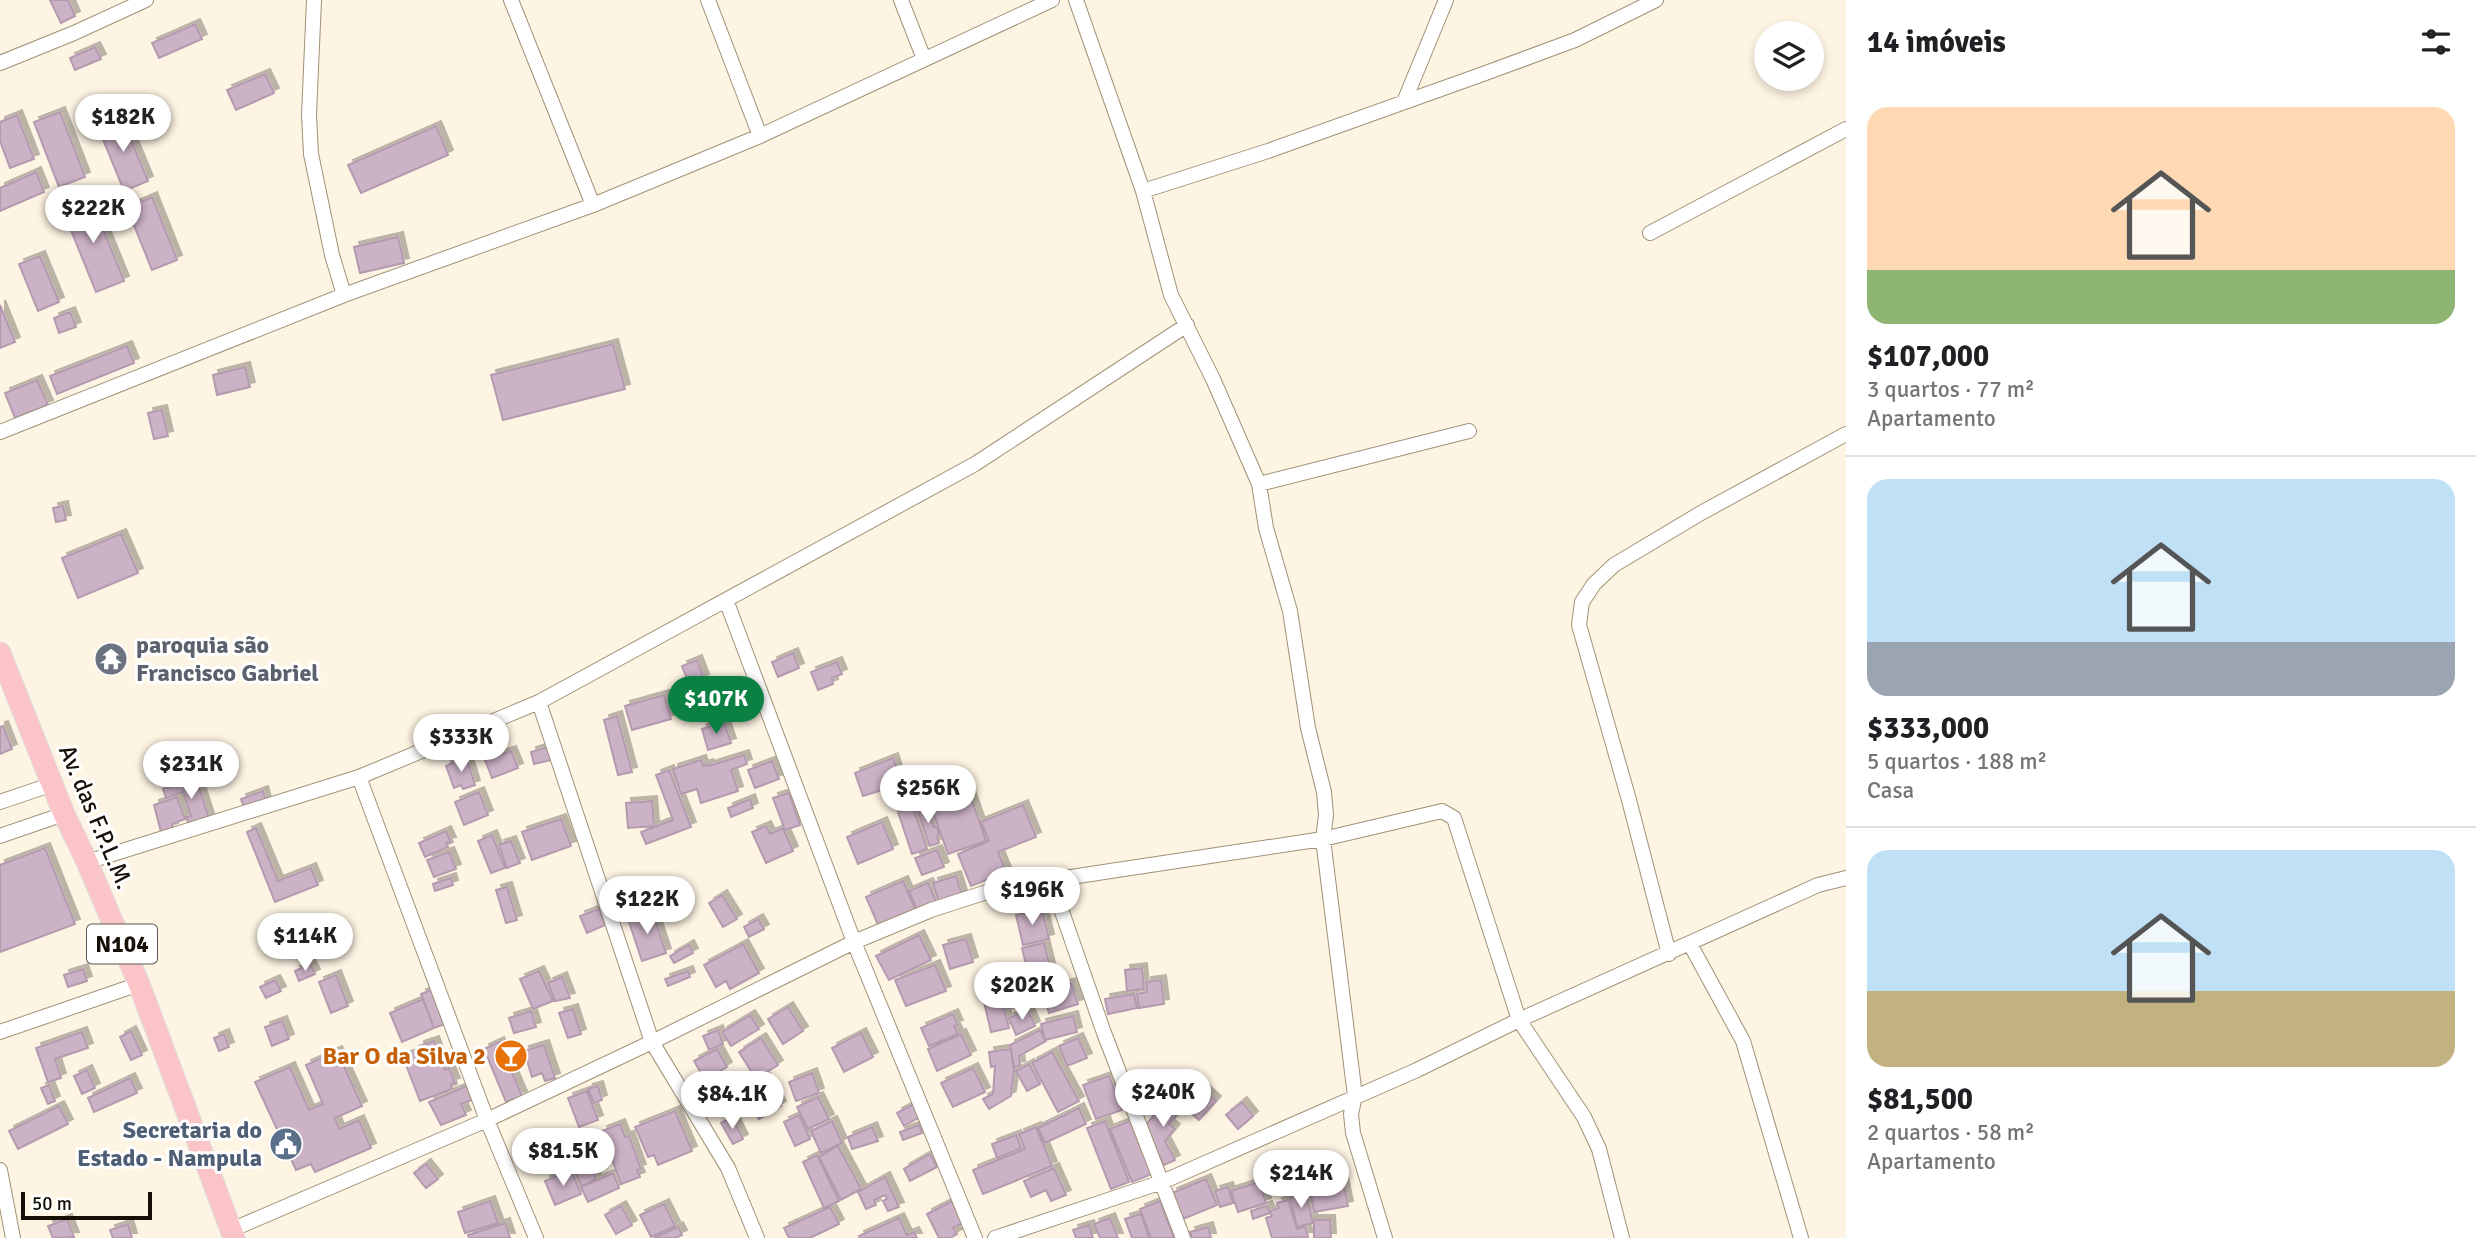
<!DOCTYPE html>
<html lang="pt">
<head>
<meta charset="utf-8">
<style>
  :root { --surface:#fff; --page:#f6f6f6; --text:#202124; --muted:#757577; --line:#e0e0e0; --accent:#0b8043 }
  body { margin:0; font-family:Signika,sans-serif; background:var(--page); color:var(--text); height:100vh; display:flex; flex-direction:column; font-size:26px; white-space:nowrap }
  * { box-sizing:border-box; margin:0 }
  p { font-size:23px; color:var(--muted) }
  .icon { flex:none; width:38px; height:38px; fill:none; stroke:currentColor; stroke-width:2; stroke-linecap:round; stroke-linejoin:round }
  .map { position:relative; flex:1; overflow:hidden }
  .side { display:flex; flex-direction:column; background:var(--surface); width:630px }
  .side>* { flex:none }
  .fabs { position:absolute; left:1754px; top:21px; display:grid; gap:14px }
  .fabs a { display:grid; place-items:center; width:70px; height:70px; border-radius:50%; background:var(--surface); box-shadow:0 4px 10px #0003; font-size:35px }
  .scale { position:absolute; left:21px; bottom:18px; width:131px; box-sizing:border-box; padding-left:7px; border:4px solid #150f06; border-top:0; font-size:19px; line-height:24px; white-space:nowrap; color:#150f06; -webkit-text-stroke:5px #fff; paint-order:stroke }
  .price { position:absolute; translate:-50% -60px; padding:0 16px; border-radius:24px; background:#fff; color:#222; font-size:23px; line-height:46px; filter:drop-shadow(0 2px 4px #0008) }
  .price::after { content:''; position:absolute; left:50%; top:42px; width:21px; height:16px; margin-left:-10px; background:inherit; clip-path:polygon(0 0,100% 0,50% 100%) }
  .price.selected { background:var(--accent); color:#fff }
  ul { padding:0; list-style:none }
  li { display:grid; align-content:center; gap:14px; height:371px; padding:0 21px }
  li+li { border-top:2px solid var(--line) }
  li span { display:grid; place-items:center; height:217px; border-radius:21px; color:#555 }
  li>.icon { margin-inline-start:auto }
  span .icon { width:126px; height:126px; fill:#fffc; stroke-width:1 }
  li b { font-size:30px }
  h2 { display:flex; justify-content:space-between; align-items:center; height:84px; padding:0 21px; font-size:30px }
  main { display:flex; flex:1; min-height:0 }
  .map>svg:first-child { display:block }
  .building { fill:#ccb2c6; stroke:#b49aae; stroke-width:2; filter:url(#shadow) }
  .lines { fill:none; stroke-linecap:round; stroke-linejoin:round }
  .street-casing { stroke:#a19177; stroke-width:16 }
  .primary-casing { stroke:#dedddc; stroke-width:23 }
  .street { stroke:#fff; stroke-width:14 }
  .primary { stroke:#fbc5c8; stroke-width:21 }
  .labels { text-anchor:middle; stroke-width:6; stroke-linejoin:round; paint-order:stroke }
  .shield { fill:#fff; stroke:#5b5751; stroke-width:2 }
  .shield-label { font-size:23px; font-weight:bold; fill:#150f06 }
  .worship-label { font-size:24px; font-weight:bold; fill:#5b616d; stroke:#fff; text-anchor:start }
  .street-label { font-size:24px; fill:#150f06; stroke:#fff }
  .food-label { font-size:24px; font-weight:bold; fill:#c56008; stroke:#fff; text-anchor:end }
  .service-label { font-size:24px; font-weight:bold; fill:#4e5e75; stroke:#fff; text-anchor:end }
</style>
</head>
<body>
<main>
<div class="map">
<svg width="1846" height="1238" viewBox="0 0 1846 1238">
  <defs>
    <filter id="shadow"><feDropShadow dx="5" dy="-5" stdDeviation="0" flood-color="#0004"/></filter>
  </defs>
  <rect width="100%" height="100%" fill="#fef4e3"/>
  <path class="building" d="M50 0H68L75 16 61 23Z
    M195 24 202 39 159 58 152 43Z
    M95 47 101 59 75 70 70 58Z
    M265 74 274 93 236 110 227 90Z
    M60 112 85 177 59 187 34 122Z
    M17 115 34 159 10 168 0 141V122Z
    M122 118 148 181 124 191 98 127Z
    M436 126 448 155 361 193 348 165Z
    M36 172 44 192 0 211V188Z
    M90 197 124 281 96 292 62 208Z
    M152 197 177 260 152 270 127 208Z
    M398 237 404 263 360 273 354 247Z
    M40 256 59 302 38 311 19 264Z
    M0 305 15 342 0 348Z
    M70 312 76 327 59 333 54 318Z
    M613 344 625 389 503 420 491 375Z
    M127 346 134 363 57 394 50 376Z
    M245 367 250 387 217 395 213 375Z
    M37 380 48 405 15 418 5 393Z
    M162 410 168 436 154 439 148 413Z
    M63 506 66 520 56 522 53 508Z
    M121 534 138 573 78 598 62 558Z
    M793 653 799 668 778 677 772 662Z
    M697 660 704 679 689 684 682 666Z
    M837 662 842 674 832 678 833 684 818 690 811 672Z
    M664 695 671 719 632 730 625 706Z
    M617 716 632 772 618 775 604 720Z
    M724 722 731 743 708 750 702 729Z
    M3 726 12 749 0 754V727Z
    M548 747 551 760 534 764 531 752Z
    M511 751 518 768 492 778 485 760Z
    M744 755 747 764 731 770 738 791 701 803 697 789 681 794 673 769 701 760 703 766 708 764 709 766Z
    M466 756 475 785 463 789 461 785 454 788 446 766Z
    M893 758 905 794 885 800 882 790 863 796 855 773Z
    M772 761 779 779 755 788 748 770Z
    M669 770 691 827 646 844 641 832 673 820 656 775Z
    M923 775 931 796 915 802 907 780Z
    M196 778 210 821 190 827 186 817 191 816 183 792 166 798 163 789Z
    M263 791 266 802 245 810 241 799Z
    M479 792 488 815 464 825 455 802Z
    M969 792 986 841 948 854 931 806Z
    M789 793 800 825 785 830 773 798Z
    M177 797 185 819 172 824 173 828 161 832 154 805Z
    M750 799 753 808 731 817 728 808Z
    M652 801 654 826 628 828 626 803Z
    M926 803 934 827H937L939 835 937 836 939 843 930 846 916 806Z
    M1023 805 1036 837 998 852 1006 872 971 886 958 854 989 841 981 822Z
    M913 807 927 849 912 854 898 812Z
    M561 819 571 846 532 860 522 832Z
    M882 822 893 849 858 864 847 837Z
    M766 826 770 834 783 828 793 851 766 863 752 832Z
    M256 828 278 881 311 868 318 885 275 902 247 832Z
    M446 831 451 842 446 843 448 847 425 857 419 843Z
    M492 835 505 868 491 873 478 841Z
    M511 841 520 863 507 868 499 845Z
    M45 848 75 924 0 952V865Z
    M937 850 944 867 922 875 915 858Z
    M449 852 456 869 434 877 427 860Z
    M956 876 962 895 939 902 933 883Z
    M451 878 453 885 435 891 433 884Z
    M903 881 915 909 878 925 866 897Z
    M928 883 937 904 918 912 909 891Z
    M507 887 517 920 506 923 496 890Z
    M722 895 737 919 723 927 709 903Z
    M599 909 605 925 587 933 580 916Z
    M1042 909 1049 939 1023 945 1016 915Z
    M652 911 666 953 642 961 628 919Z
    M758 919 764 929 749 937 744 927Z
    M919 935 931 960 889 980 876 956Z
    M966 939 973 962 950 969 943 945Z
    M1044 943 1053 980 1031 985 1022 948Z
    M743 944 759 973 730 989 726 981 716 987 704 965Z
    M689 945 693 953 674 963 670 956Z
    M310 964 315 974 299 981 295 971Z
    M935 965 946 991 906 1006 895 980Z
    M1025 967 1030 984 982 997 977 980Z
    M1142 968 1144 989 1127 991 1125 970Z
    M83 969 87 981 68 987 64 975Z
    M539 971 553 1001 533 1009 520 979Z
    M688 971 690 977 668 986 665 979Z
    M336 975 348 1006 331 1013 319 982Z
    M562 977 570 998 555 1001 548 983Z
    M275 980 281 991 266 998 260 987Z
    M1161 980 1164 1004 1139 1008 1137 994 1147 992 1146 982Z
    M1071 983 1078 1004 1049 1013 1042 992Z
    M434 989 448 1023 434 1028 421 994Z
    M1025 990 1028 1005 1010 1008 1008 993Z
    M1134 994 1137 1008 1108 1014 1105 999Z
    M1001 998 1009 1028 991 1032 984 1002Z
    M423 999 434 1028 402 1042 390 1013Z
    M788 1007 803 1031 783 1044 768 1019Z
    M573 1009 581 1034 568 1038 559 1013Z
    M1028 1010 1035 1026 1016 1035 1009 1018Z
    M531 1011 536 1027 514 1033 509 1018Z
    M953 1014 958 1025 954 1026 958 1034 929 1046 921 1028Z
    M750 1015 759 1029 731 1046 722 1032Z
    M1073 1016 1077 1032 1045 1040 1041 1024Z
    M282 1021 289 1039 272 1046 265 1027Z
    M718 1030 723 1044 709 1050 703 1036Z
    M1040 1030 1046 1041 1019 1056 1020 1066 1014 1067 1010 1045Z
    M131 1031 142 1055 131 1060 120 1037Z
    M82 1032 88 1048 55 1059 61 1078 48 1082 36 1048Z
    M861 1033 873 1057 844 1072 832 1048Z
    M224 1034 229 1047 219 1051 214 1038Z
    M961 1034 971 1055 937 1071 928 1049Z
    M761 1038 778 1065 756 1079 739 1052Z
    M1078 1038 1087 1058 1067 1066 1059 1046Z
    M434 1041 445 1070 449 1068 455 1083 451 1084 452 1089 420 1101 403 1057 420 1051 419 1046Z
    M499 1042 522 1096 506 1102 484 1049Z
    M544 1045 555 1078 545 1081 542 1073 532 1077 524 1051Z
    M717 1049 727 1067 705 1080 694 1061Z
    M1011 1049 1014 1071 1011 1096 989 1109 983 1099 993 1094 995 1066 991 1067 989 1052Z
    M337 1051 362 1106 335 1118 339 1129 359 1120 371 1148 315 1172 311 1164 296 1170 255 1082 290 1067 309 1110 323 1104 306 1065Z
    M1052 1052 1079 1101 1058 1112 1032 1063Z
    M1029 1064 1040 1084 1027 1091 1016 1071Z
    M973 1068 985 1092 953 1107 941 1083Z
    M87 1070 95 1088 82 1094 74 1076Z
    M812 1073 819 1093 796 1101 789 1082Z
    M1109 1076 1122 1110 1096 1119 1083 1085Z
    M130 1078 137 1093 94 1112 88 1098Z
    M765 1078 781 1106 759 1119 743 1090Z
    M1193 1080 1216 1101 1199 1120 1175 1099Z
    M49 1085 55 1101 48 1104 41 1088Z
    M469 1085 475 1099 461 1104 466 1115 441 1125 429 1102Z
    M598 1086 602 1100 594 1103 588 1089Z
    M587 1091 598 1120 579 1127 568 1098Z
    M818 1097 829 1119 808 1129 797 1107Z
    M1168 1098 1182 1109 1169 1124 1175 1129 1165 1141 1175 1160 1164 1165 1144 1127Z
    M1242 1102 1253 1116 1238 1129 1226 1115Z
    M914 1104 920 1117 904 1126 897 1113Z
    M59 1106 68 1124 18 1149 9 1131Z
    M1079 1108 1086 1124 1045 1143 1038 1128Z
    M675 1111 692 1151 658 1165 654 1155 648 1157 635 1127Z
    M799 1115 810 1139 795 1146 784 1122Z
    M732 1117 743 1139 733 1144 721 1123Z
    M832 1121 842 1143 821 1153 811 1131Z
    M1105 1121 1129 1182 1111 1189 1087 1128Z
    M1130 1121 1152 1174 1132 1182 1110 1129Z
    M620 1124 625 1137 629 1136 641 1169 637 1170 640 1177 621 1184 602 1131Z
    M919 1125 922 1133 903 1140 900 1132Z
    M872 1127 878 1141 852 1149 848 1137Z
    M1036 1127 1052 1166 983 1194 973 1170 1025 1149 1019 1134Z
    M1016 1135 1021 1148 997 1158 992 1144Z
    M838 1146 861 1189 841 1200 819 1157Z
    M930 1154 937 1167 910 1181 904 1169Z
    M817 1155 839 1201 824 1208 803 1162Z
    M585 1156 596 1179 582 1186 570 1163Z
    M426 1164 438 1179 426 1188 414 1173Z
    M1275 1165 1281 1181 1266 1186 1260 1171Z
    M1054 1168 1066 1195 1051 1201 1046 1190 1031 1197 1024 1181Z
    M571 1170 581 1194 555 1205 545 1181Z
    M1304 1170 1309 1191 1286 1196 1281 1175Z
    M613 1173 619 1188 588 1202 581 1187Z
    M885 1177 899 1207 888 1211 883 1201 887 1199 885 1195 874 1200 876 1205 866 1209 858 1192Z
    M1206 1179 1217 1205 1183 1219 1172 1193Z
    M1259 1182 1266 1203 1238 1212 1231 1191Z
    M1343 1182 1348 1206 1314 1212 1310 1188Z
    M1228 1187 1233 1203 1220 1207 1215 1191Z
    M1306 1194 1313 1223 1297 1227 1290 1197Z
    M1288 1200 1297 1229 1305 1226 1308 1237 1272 1238 1266 1218 1272 1216 1270 1211 1279 1208 1277 1203Z
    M490 1201 498 1223 465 1233 458 1212Z
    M952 1201 963 1223 953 1228 957 1234 950 1238H939L927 1214Z
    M1160 1201 1174 1238H1151L1140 1209Z
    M664 1204 675 1226 651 1237 640 1215Z
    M621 1206 632 1225 616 1234 605 1215Z
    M1267 1206 1270 1213 1253 1219 1251 1211Z
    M830 1207 839 1224 810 1238H789L784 1228Z
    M1141 1214 1149 1238H1132L1125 1219Z
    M899 1218 907 1235 914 1232 917 1238H860L859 1236Z
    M1110 1218 1118 1238H1100L1094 1224Z
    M67 1219 74 1237 53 1238 48 1226Z
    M1314 1220H1330L1331 1238H1314Z
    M505 1223 510 1238H469L468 1235Z
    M128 1224 132 1238H113L110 1230Z
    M1089 1225 1093 1238H1076L1073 1230Z
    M678 1227 682 1235 675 1238H654Z
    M1208 1227 1211 1238H1192L1190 1232Z"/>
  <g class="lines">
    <defs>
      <path id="street" d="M314 0 309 115 311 154 332 255 344 295
        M511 0 593 205
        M708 0 760 136
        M901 0 924 59
        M1076 0 1143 191 1171 295 1213 379 1259 484 1266 528 1290 611 1308 728 1324 792 1326 815 1323 839 1355 1096 1351 1114 1353 1133 1385 1238
        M0 63 74 33 146 0
        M1404 102 1446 0
        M1143 191 1268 151 1483 74 1575 40 1656 0
        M1650 233 1846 129
        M0 432 344 295 593 205 760 136 1052 0
        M1259 484 1469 431
        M726 600 854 942 975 1238
        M539 702 652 1042 728 1168 757 1238
        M359 777 487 1120 536 1238
        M0 802 53 784
        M0 836 64 814
        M87 862 359 777 539 702 975 464 1187 325
        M1051 880 1104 1033 1183 1238
        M1690 944 1743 1041 1801 1238
        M1669 954 1629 800 1579 625 1582 602 1594 584 1614 565 1701 513 1846 434
        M0 1032 139 984
        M0 1170 13 1238
        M231 1230 487 1120 652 1042 854 942 931 910 990 891 1051 880 1323 839 1442 811 1454 818 1519 1020 1584 1117 1599 1149 1622 1238
        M995 1238 1162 1182 1417 1070 1519 1020 1818 885 1846 878"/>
      <path id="primary" d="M0 653 64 814 87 862 139 984 234 1238"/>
    </defs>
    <use href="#street" class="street-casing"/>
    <use href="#primary" class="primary-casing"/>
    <use href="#street" class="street"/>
    <use href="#primary" class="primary"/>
  </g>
  <defs>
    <symbol id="temple-disc" viewBox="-11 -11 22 22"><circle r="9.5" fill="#6b7280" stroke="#fff"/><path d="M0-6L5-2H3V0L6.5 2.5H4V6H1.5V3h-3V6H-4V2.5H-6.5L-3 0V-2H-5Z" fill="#fff"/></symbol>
    <symbol id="bar-disc" viewBox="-11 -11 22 22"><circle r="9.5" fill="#e8710a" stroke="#fff"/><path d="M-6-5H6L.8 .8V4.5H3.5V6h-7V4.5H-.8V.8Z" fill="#fff"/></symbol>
    <symbol id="civic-disc" viewBox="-11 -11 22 22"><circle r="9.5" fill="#5c6f8a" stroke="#fff"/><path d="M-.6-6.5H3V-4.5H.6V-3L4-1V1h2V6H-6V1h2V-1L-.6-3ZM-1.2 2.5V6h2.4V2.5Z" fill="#fff"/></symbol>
  </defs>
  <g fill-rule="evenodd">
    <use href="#temple-disc" x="92" y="640" width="38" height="38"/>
    <use href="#bar-disc" x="492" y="1037" width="38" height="38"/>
    <use href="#civic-disc" x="267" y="1125" width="38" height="38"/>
  </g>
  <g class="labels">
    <rect class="shield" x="87" y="924.5" width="70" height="39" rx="5"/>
    <g class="shield-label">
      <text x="122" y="952">N104</text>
    </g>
    <g class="worship-label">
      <text x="136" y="653">paroquia são<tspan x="136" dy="28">Francisco Gabriel</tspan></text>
    </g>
    <g class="street-label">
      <text transform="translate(96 817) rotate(67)" y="8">Av. das F.P.L.M.</text>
    </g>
    <g class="food-label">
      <text x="486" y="1064">Bar O da Silva 2</text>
    </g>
    <g class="service-label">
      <text x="262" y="1138">Secretaria do<tspan x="262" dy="28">Estado - Nampula</tspan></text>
    </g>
  </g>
</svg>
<div class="fabs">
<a><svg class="icon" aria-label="layers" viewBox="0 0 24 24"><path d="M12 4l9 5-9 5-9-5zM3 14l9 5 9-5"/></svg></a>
</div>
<div class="scale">50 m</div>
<b class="price" style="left:123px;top:154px">$182K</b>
<b class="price" style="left:93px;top:245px">$222K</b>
<b class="price selected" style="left:716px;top:736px">$107K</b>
<b class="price" style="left:461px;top:774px">$333K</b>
<b class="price" style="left:191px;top:801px">$231K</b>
<b class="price" style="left:928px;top:825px">$256K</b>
<b class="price" style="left:1032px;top:927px">$196K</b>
<b class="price" style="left:647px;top:936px">$122K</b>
<b class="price" style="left:305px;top:973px">$114K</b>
<b class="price" style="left:1022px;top:1022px">$202K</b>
<b class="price" style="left:1163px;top:1129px">$240K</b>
<b class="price" style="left:732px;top:1131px">$84.1K</b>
<b class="price" style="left:563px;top:1188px">$81.5K</b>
<b class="price" style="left:1301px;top:1210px">$214K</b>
</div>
<section class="side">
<h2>14 imóveis<svg class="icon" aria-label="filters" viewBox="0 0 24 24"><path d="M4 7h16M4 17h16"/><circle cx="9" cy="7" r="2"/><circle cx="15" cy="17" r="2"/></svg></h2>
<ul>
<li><span style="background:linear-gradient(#ffd9b3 75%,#8fb573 0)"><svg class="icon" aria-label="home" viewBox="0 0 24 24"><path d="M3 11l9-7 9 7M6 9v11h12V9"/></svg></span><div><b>$107,000</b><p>3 quartos · 77 m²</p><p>Apartamento</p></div></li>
<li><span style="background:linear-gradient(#bfe0f5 75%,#9aa5b1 0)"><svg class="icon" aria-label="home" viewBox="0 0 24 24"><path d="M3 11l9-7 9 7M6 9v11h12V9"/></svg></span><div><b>$333,000</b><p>5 quartos · 188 m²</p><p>Casa</p></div></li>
<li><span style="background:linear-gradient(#bfe0f5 65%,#c2b280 0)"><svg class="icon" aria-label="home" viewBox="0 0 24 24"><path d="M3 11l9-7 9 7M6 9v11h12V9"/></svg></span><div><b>$81,500</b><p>2 quartos · 58 m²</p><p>Apartamento</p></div></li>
</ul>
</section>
</main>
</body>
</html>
